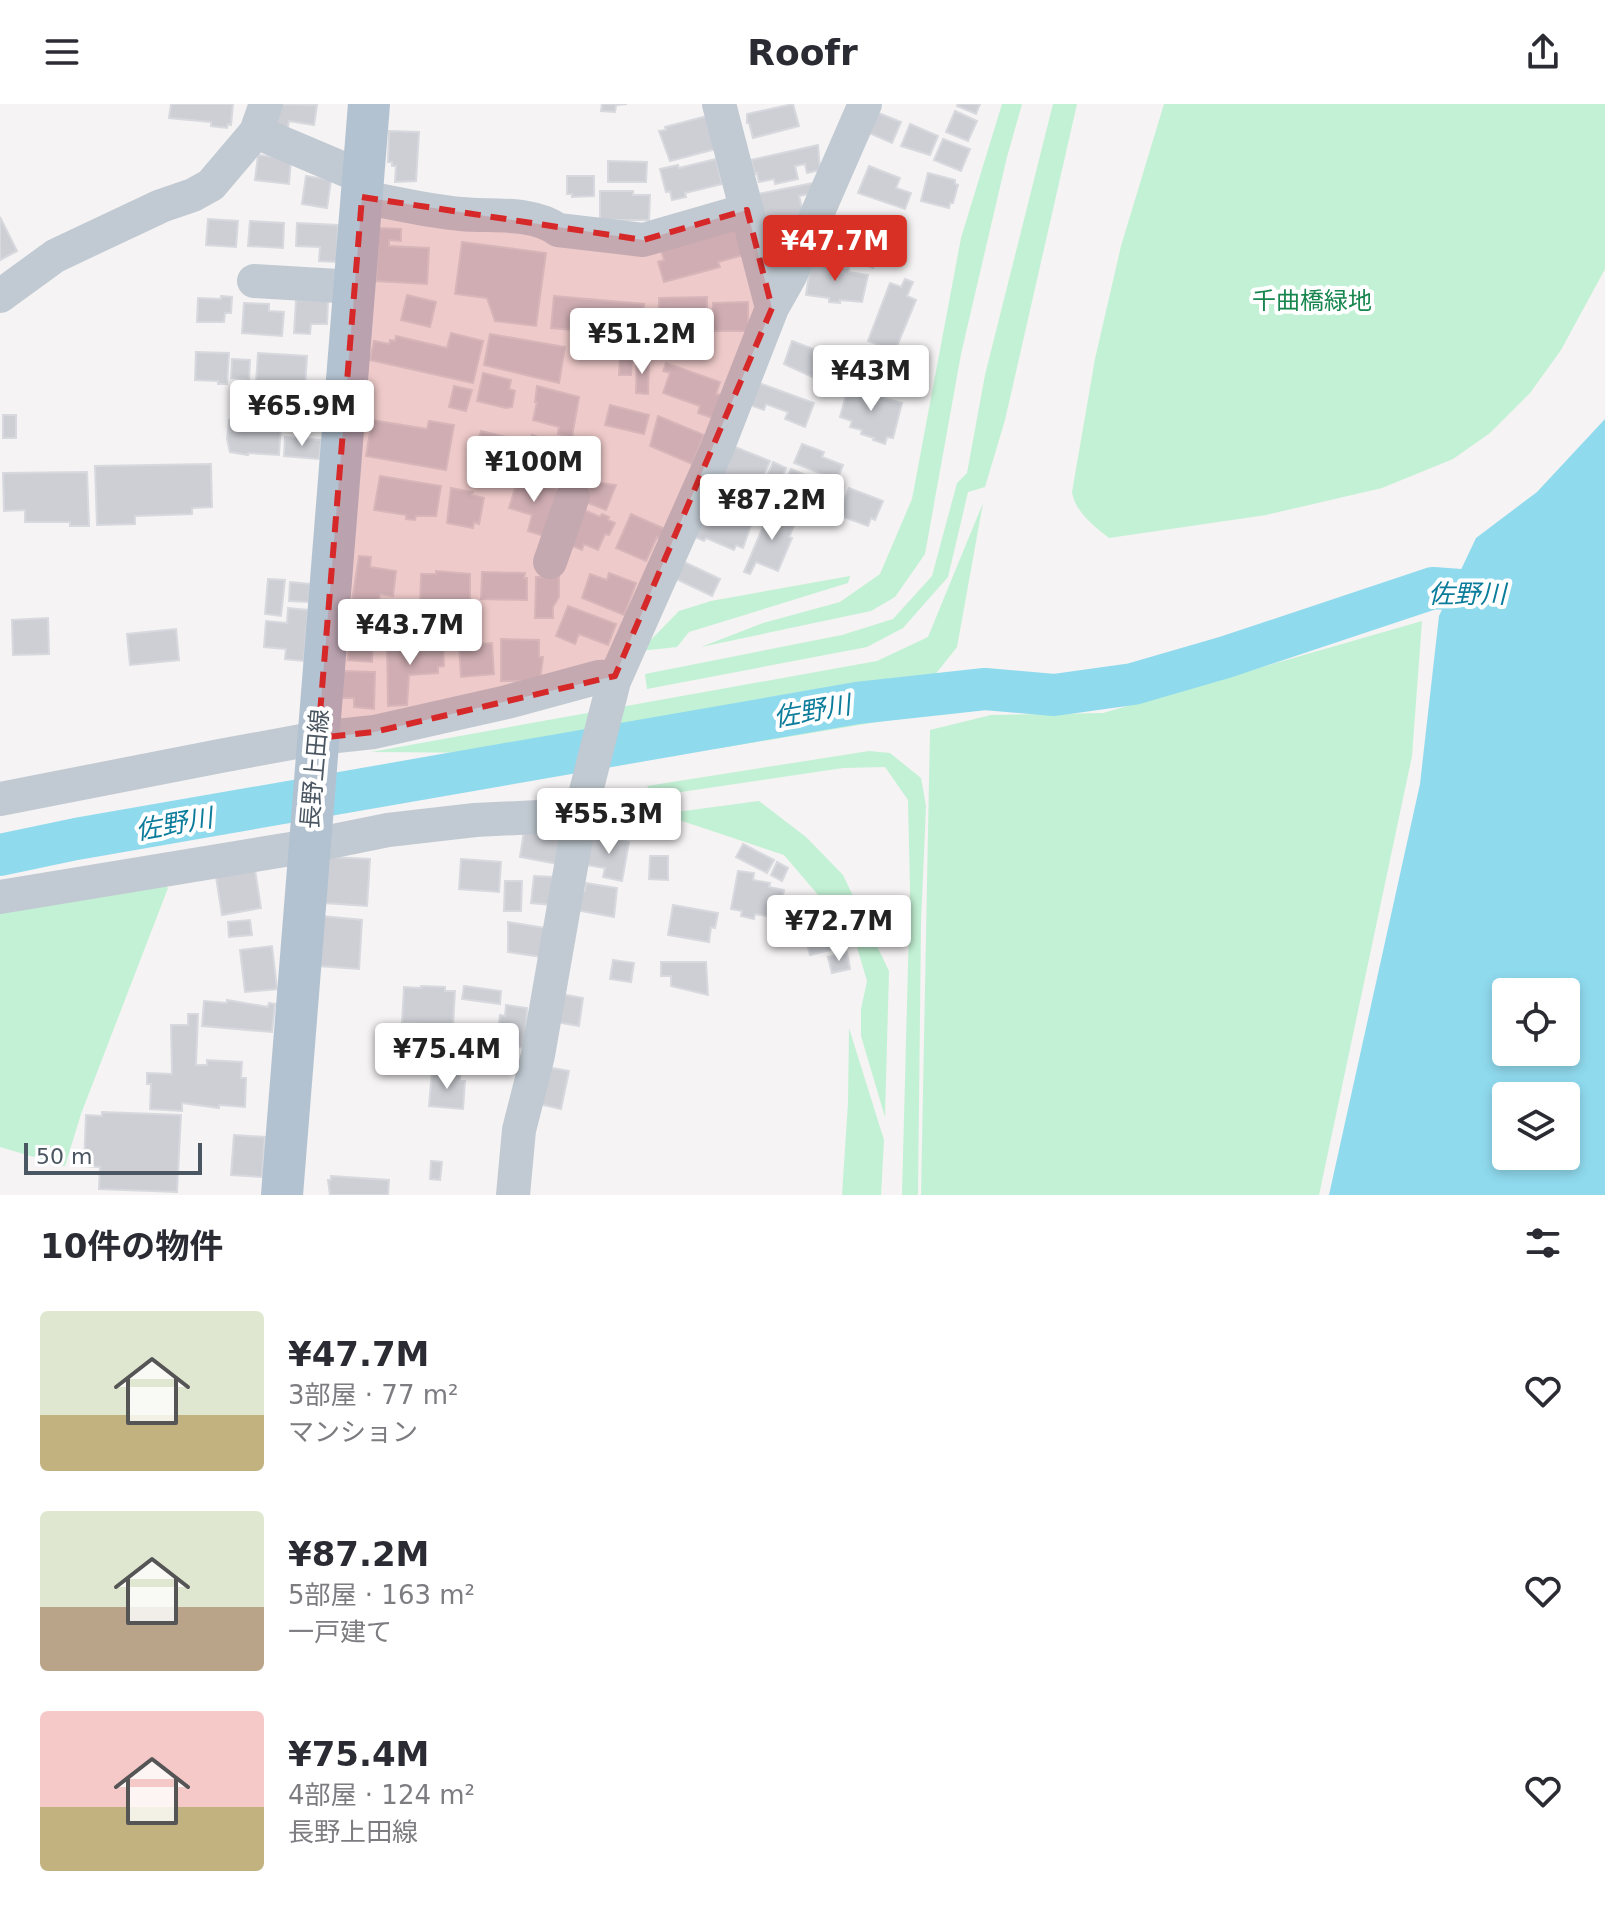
<!DOCTYPE html>
<html lang="ja">
<head>
<meta charset="utf-8">
<style>
  :root { --surface:#fff; --page:#f7f7f7; --text:#2b2b33; --muted:#7c7c81; --accent:#d93025 }
  body { margin:0; font-family:"DejaVu Sans","Noto Sans JP",sans-serif; background:var(--page); color:var(--text); height:100vh; display:flex; flex-direction:column; font-size:30px; white-space:nowrap }
  * { box-sizing:border-box; margin:0 }
  p { font-size:26px; color:var(--muted) }
  .icon { flex:none; width:44px; height:44px; fill:none; stroke:currentColor; stroke-width:2; stroke-linecap:round; stroke-linejoin:round }
  .map { position:relative; height:1091px; overflow:hidden }
  .details { display:flex; flex-direction:column; background:var(--surface); flex:1 }
  .details>* { flex:none }
  .tools { position:absolute; left:1492px; top:874px; display:grid; gap:16px }
  .tools a { display:grid; place-items:center; width:88px; height:88px; border-radius:8px; background:var(--surface); box-shadow:0 4px 12px #0003; font-size:40px }
  .scale { position:absolute; left:24px; bottom:20px; width:178px; box-sizing:border-box; padding-left:8px; border:4px solid #4a5661; border-top:0; font-size:22px; line-height:28px; white-space:nowrap; color:#4a5661; -webkit-text-stroke:6px #fff; paint-order:stroke }
  .price { position:absolute; translate:-50% -68px; padding:0 18px; border-radius:8px; background:#fff; color:#222; font-size:26px; line-height:52px; filter:drop-shadow(0 2px 4px #0008) }
  .price::after { content:''; position:absolute; left:50%; top:48px; width:24px; height:18px; margin-left:-12px; background:inherit; clip-path:polygon(0 0,100% 0,50% 100%) }
  .price.on { background:var(--accent); color:#fff }
  ul { padding:0; list-style:none }
  li { display:flex; align-items:center; gap:24px; height:200px; padding:0 40px }
  li span { display:grid; place-items:center; flex:none; width:224px; height:160px; border-radius:8px; color:#555 }
  li>.icon { margin-inline-start:auto }
  span .icon { width:96px; height:96px; fill:#fffc; stroke-width:1 }
  li b { font-size:34px }
  h2 { display:flex; justify-content:space-between; align-items:center; height:96px; padding:0 40px; font-size:34px }
  header { display:flex; justify-content:space-between; align-items:center; height:104px; padding:0 40px; background:var(--surface); font-size:36px; font-weight:600 }
  .map>svg:first-child { display:block }
  .green { fill:#c3f1d5 }
  .water { fill:#90daee; fill-rule:evenodd }
  .lines { fill:none; stroke-linecap:round; stroke-linejoin:round }
  .river { stroke:#90daee; stroke-width:42 }
  .building { fill:#cdcfd5; stroke:#d7d9de; stroke-width:2 }
  .minor { stroke:#c1cad2; stroke-width:34 }
  .major { stroke:#b3c2d1; stroke-width:42 }
  .marked { fill:#d62828; fill-opacity:0.2; stroke:#d62828; stroke-width:6; stroke-dasharray:16 10; stroke-linejoin:round }
  .labels { text-anchor:middle; stroke-width:8; stroke-linejoin:round; paint-order:stroke }
  .park-label { font-size:24px; fill:#17864f; stroke:#fff }
  .street-label { font-size:24px; fill:#4a5661; stroke:#fff }
  .water-label { font-size:26px; font-style:italic; fill:#0c7c9b; stroke:#fff }
</style>
</head>
<body>
<header><svg class="icon" aria-label="menu" viewBox="0 0 24 24"><path d="M4 6h16M4 12h16M4 18h16"/></svg>Roofr<svg class="icon" aria-label="share" viewBox="0 0 24 24"><path d="M12 15V3M7 8l5-5 5 5M5 13v7h14v-7"/></svg></header>
<div class="map">
<svg width="1605" height="1091" viewBox="0 0 1605 1091">
  <rect width="100%" height="100%" fill="#f5f3f3"/>
  <path class="green" d="M1002 0H1022L1007 53 961 250 925 450 895 493 871 507 701 543 763 519 840 498 880 470 912 395 961 134Z
    M1053 0H1077L1005 316 985 383 968 388 948 473 903 524 867 543 647 585 645 570 842 531 893 515 932 472 957 379 967 369 985 271Z
    M1164 0H1605V165L1561 246 1530 289 1490 329 1453 355 1382 384 1266 411 1109 434C1094 422 1075 408 1072 388L1095 255 1121 142Z
    M983 399 957 543 901 614 721 644 574 656 523 649 371 648 877 557 928 533Z
    M850 472 848 479 689 528 677 543 640 547 679 507 711 497Z
    M1422 517 1412 652 1319 1091H921L930 626 991 611 1103 609Z
    M869 647 890 649 921 674 926 702 921 818 918 1091H902L910 785 908 696 885 663 843 664 654 692 647 682Z
    M759 697 806 733 843 771 889 867 885 1013 861 932V905L867 877 854 833 784 751 661 710Z
    M161 776 168 784 81 1010 65 1062 0 1043V803Z
    M849 924 884 1036 881 1091H842L848 999Z"/>
  <path class="water" d="M1605 315V1091H1329L1420 680 1439 512 1476 434 1537 388ZM1506 888H1566V948H1506ZM1506 992H1566V1052H1506Z"/>
  <g class="lines">
    <path class="river" d="M0 751 76 735 857 599 985 585 1054 591 1133 580 1226 553 1433 484 1557 493 1605 454"/>
  </g>
  <path class="building" d="M171 0H233L231 21 228 20 227 24 211 22V18L169 14Z
    M276 0 317 1 314 21 289 17 287 27 273 24Z
    M602 0H627L616 1 615 8 601 7Z
    M793 0 799 22 753 34 749 19H747V10Z
    M958 0H980L976 10 957 2Z
    M955 7 977 17 968 37 946 28Z
    M876 8 901 18 892 39 867 28Z
    M707 12 716 45 670 57 659 27 666 26 665 23Z
    M910 20 938 32 930 51 901 42Z
    M389 27 419 28 416 77 395 78 396 62H392V58H388Z
    M943 35 970 45 961 67 934 56Z
    M818 41 820 66 807 69 805 60 795 62 798 75 775 80 774 75 759 78 757 69 755 70 751 56Z
    M258 51 291 55 289 80 255 76Z
    M716 55 722 80 685 89 686 93 672 96 670 87 666 88 660 65 678 61 679 64Z
    M608 57 647 58 646 78H608Z
    M869 62 900 74 896 84 911 89 905 105 858 89Z
    M928 69 955 76V80L958 81 953 99H950L949 104 921 97Z
    M306 72 331 76 327 104 302 100Z
    M567 72H594V92L572 93V90H567Z
    M813 79 814 89 799 92 804 111 790 114 793 131 771 136 758 90Z
    M600 87H633V91H650L649 116H600Z
    M0 113 17 147 0 156Z
    M208 115 238 117 236 143 206 141Z
    M250 117 284 119 283 144 248 142Z
    M297 119 338 121 337 158 319 157 320 143 296 142Z
    M379 124 401 125V137L389 136V142L429 144 427 180 376 177Z
    M736 125 743 151 718 158 720 163 664 178 658 158 664 156 661 146Z
    M856 136 880 146 873 164 849 154Z
    M462 138 546 149 536 222 495 217 487 194 455 190Z
    M811 156 835 159V162L849 164V168L868 171 862 198 840 196V199L829 198V194L806 191Z
    M905 175 913 178 907 192 916 196 895 247 868 237 890 179 901 183Z
    M407 191 436 198 430 223 401 216Z
    M221 192 232 193 231 209H225L224 218H197L198 194 221 195Z
    M554 192 644 200 641 232 551 224Z
    M707 193V218H659V194Z
    M296 196 328 197 327 220H311L310 230 294 229Z
    M748 198V227H713V199Z
    M244 199 269 200V207L284 208 282 232 242 229Z
    M451 229 483 237 473 279 370 256 374 237 389 240 390 236 395 237 396 232 447 244Z
    M490 230 565 243 559 279 484 261Z
    M792 237 832 252 823 278 784 260Z
    M196 248 229 249 227 280H218V277L195 276Z
    M258 249 307 252 305 282 284 281V284L256 279Z
    M620 251 632 252 631 271H619Z
    M855 252 894 264 889 282 849 269Z
    M637 253 649 254 648 290 636 289Z
    M232 255 250 256 249 275 231 274Z
    M666 259 720 278 716 290 721 291 713 314 698 309 700 302 663 289 670 269 663 267Z
    M483 269 511 276 509 285 515 287 512 303 506 304 477 297Z
    M756 278 814 299 805 323 785 315 788 308 766 300 764 306 747 300Z
    M849 280 874 287 873 291 902 299 893 334 887 333 885 340 873 336 874 334 861 330 862 326 850 323 852 317 840 313Z
    M454 282 472 286 466 307 449 303Z
    M537 282 579 293 572 333 558 330 559 323 533 316 537 298H535Z
    M610 301 649 311 644 330 605 321Z
    M3 311H16V334H3Z
    M658 312 704 331 692 360 650 342Z
    M229 316 281 320 279 351 248 349V351L230 348 227 335Z
    M372 316 427 325 429 317 454 321 446 366 366 352Z
    M481 327 506 333 501 350 476 344Z
    M532 331 566 342 555 379 544 375 546 369 522 362Z
    M285 333 321 336 319 355 284 352Z
    M802 340 824 348 822 353 843 361 837 376 794 359Z
    M735 343 770 357 756 390 743 384 742 387 716 373Z
    M773 358 786 364 777 384 764 379Z
    M211 360 212 403 192 404V410L135 412V420L97 421 95 362Z
    M791 365 839 385 829 409 821 405 820 411 780 392Z
    M87 368 89 422H70V418H25V406L4 407 3 369Z
    M380 372 441 382 436 412H416L415 416 406 415V411L374 406Z
    M518 374 558 386 544 432 528 427 532 411 509 404Z
    M594 378 616 381 606 406 583 397Z
    M451 384 473 388 472 391 484 394 479 420 474 418 473 424 447 419Z
    M849 384 883 397 875 416 871 414 868 422 838 411Z
    M712 400 750 415 752 418 743 444 736 441 734 446 706 434 704 437 693 432 703 402 710 405Z
    M582 405 600 413 602 410 609 413 608 416 615 419 609 431 605 430 598 446 584 440 582 446 567 440Z
    M770 406 796 417 789 433 792 434 778 467 756 458 750 470 744 468Z
    M631 410 665 425 660 435 657 433 646 457 616 444Z
    M359 452 371 453 370 463 396 467 393 492 380 490 377 508 351 504Z
    M682 457 720 475 712 492 674 474Z
    M436 467 470 470V506L420 502 421 470H436Z
    M482 468 525 469 524 474H527V496L481 495Z
    M609 469 636 479 624 511 582 494 590 470 607 476Z
    M536 473H559V493L553 503V514H535Z
    M268 475 285 476 281 512 265 510Z
    M290 478 310 480 309 498 289 497Z
    M568 502 616 520 608 541 579 530 575 540 556 532Z
    M288 504 308 506 304 557 285 555 286 545 264 543 266 517 287 519Z
    M48 514 49 550 13 551 12 516Z
    M176 525 179 556 130 561 127 530Z
    M350 528 373 529 372 558 348 556Z
    M501 535 539 536V553H543L540 577H501Z
    M443 539 444 562 438 563V569L409 571 407 601 388 602 387 541Z
    M492 539 494 570 461 573 459 541Z
    M343 567 375 568 374 605 354 603V594H342Z
    M524 727 563 734 558 760 520 753Z
    M603 732 629 738 622 777 603 773 605 764 586 761 591 733 602 735Z
    M743 740 774 756 767 769 736 753Z
    M650 752H668V776L649 775Z
    M328 753 370 755 367 802 324 799Z
    M461 755 501 758 499 788 459 785Z
    M777 758 788 764 782 777 771 771Z
    M255 766 261 804 222 811 216 773Z
    M738 767 754 769 753 776 770 779 769 783 784 786 779 814 755 810 754 815 741 812 742 807 731 805Z
    M534 772 553 773 551 801 531 799Z
    M505 777H522L521 807H504Z
    M586 779 617 784 614 813 576 806 580 786 585 787Z
    M673 801 718 809 715 824 711 823 709 838 668 831Z
    M829 810 836 836 828 838 830 846 810 851 801 817Z
    M322 812 362 816 359 865 318 862Z
    M250 816 252 831 229 833 228 818Z
    M508 818 546 824 542 853 508 848Z
    M272 842 277 885 245 888 240 846Z
    M847 848 850 865 832 869 828 853Z
    M613 856 634 859 631 878 610 875Z
    M661 858H706L708 891 671 882V872H661Z
    M421 882 445 883V887H455L453 921 402 919 404 883 421 884Z
    M464 882 501 887 500 900 462 895Z
    M561 890 583 894 579 922 556 918Z
    M227 896 268 903 269 899 275 900 272 928 202 922 204 897 227 899Z
    M506 901 527 904 525 944 496 941 500 911 505 912Z
    M188 910H198L196 961H207V956L242 958 241 974H246L245 1003 219 1001V1004L182 999V1007L150 1005 151 980H147V969L172 970 171 921H188Z
    M547 963 569 967 561 1005 539 1000Z
    M432 968 460 970V977H465L463 1005 429 1002Z
    M102 1008 181 1011 177 1088 99 1085 100 1063 84 1062 86 1011 102 1012Z
    M234 1031 265 1033 262 1073 231 1071Z
    M431 1057 442 1058 440 1076 430 1075Z
    M331 1072 389 1076 388 1091H330L328 1076H331Z"/>
  <g class="lines">
    <path class="minor" d="M256 28 346 66 364 69
      M362 93C395 99 428 107 461 110 491 113 532 107 558 126L643 136 747 106
      M254 177 355 183
      M0 192 55 152 161 102 193 91 211 81 256 28 266 0
      M772 204 790 172 865 0
      M550 458 573 392
      M0 695 220 652 318 634 374 628 507 598 599 573 615 572
      M0 793 309 742 388 726 475 716 580 711
      M513 1091 519 1026 538 951 580 711 614 577 717 345 772 204 719 0"/>
    <path class="major" d="M282 1091 369 0"/>
  </g>
  <path class="marked" d="M362 93 643 136 747 106 772 204 615 572 374 628 318 634Z"/>
  <g class="labels">
    <g class="park-label">
      <text x="1312" y="205">千曲橋緑地</text>
    </g>
    <g class="street-label">
      <text transform="translate(315 665) rotate(-85)" y="8">長野上田線</text>
    </g>
    <g class="water-label">
      <text x="1467" y="499">佐野川</text>
      <text transform="translate(812 607) rotate(-10)" y="9">佐野川</text>
      <text transform="translate(174 720) rotate(-10)" y="9">佐野川</text>
    </g>
  </g>
</svg>
<div class="tools">
<a><svg class="icon" aria-label="locate" viewBox="0 0 24 24"><circle cx="12" cy="12" r="6"/><path d="M12 2v4M12 18v4M2 12h4M18 12h4"/></svg></a>
<a><svg class="icon" aria-label="layers" viewBox="0 0 24 24"><path d="M12 4l9 5-9 5-9-5zM3 14l9 5 9-5"/></svg></a>
</div>
<div class="scale">50 m</div>
<b class="price on" style="left:835px;top:179px">¥47.7M</b>
<b class="price" style="left:642px;top:272px">¥51.2M</b>
<b class="price" style="left:871px;top:309px">¥43M</b>
<b class="price" style="left:302px;top:344px">¥65.9M</b>
<b class="price" style="left:534px;top:400px">¥100M</b>
<b class="price" style="left:772px;top:438px">¥87.2M</b>
<b class="price" style="left:410px;top:563px">¥43.7M</b>
<b class="price" style="left:609px;top:752px">¥55.3M</b>
<b class="price" style="left:839px;top:859px">¥72.7M</b>
<b class="price" style="left:447px;top:987px">¥75.4M</b>
</div>
<section class="details">
<h2>10件の物件<svg class="icon" aria-label="filters" viewBox="0 0 24 24"><path d="M4 7h16M4 17h16"/><circle cx="9" cy="7" r="2"/><circle cx="15" cy="17" r="2"/></svg></h2>
<ul>
<li><span style="background:linear-gradient(#dfe7d0 65%,#c2b280 0)"><svg class="icon" aria-label="home" viewBox="0 0 24 24"><path d="M3 11l9-7 9 7M6 9v11h12V9"/></svg></span><div><b>¥47.7M</b><p>3部屋 · 77 m²</p><p>マンション</p></div><svg class="icon" aria-label="heart" viewBox="0 0 24 24"><path d="M12 20l-8-8c-3-5 5-10 8-4 3-6 11-1 8 4z"/></svg></li>
<li><span style="background:linear-gradient(#dfe7d0 60%,#b9a48a 0)"><svg class="icon" aria-label="home" viewBox="0 0 24 24"><path d="M3 11l9-7 9 7M6 9v11h12V9"/></svg></span><div><b>¥87.2M</b><p>5部屋 · 163 m²</p><p>一戸建て</p></div><svg class="icon" aria-label="heart" viewBox="0 0 24 24"><path d="M12 20l-8-8c-3-5 5-10 8-4 3-6 11-1 8 4z"/></svg></li>
<li><span style="background:linear-gradient(#f6c9c9 60%,#c2b280 0)"><svg class="icon" aria-label="home" viewBox="0 0 24 24"><path d="M3 11l9-7 9 7M6 9v11h12V9"/></svg></span><div><b>¥75.4M</b><p>4部屋 · 124 m²</p><p>長野上田線</p></div><svg class="icon" aria-label="heart" viewBox="0 0 24 24"><path d="M12 20l-8-8c-3-5 5-10 8-4 3-6 11-1 8 4z"/></svg></li>
</ul>
</section>
</body>
</html>
